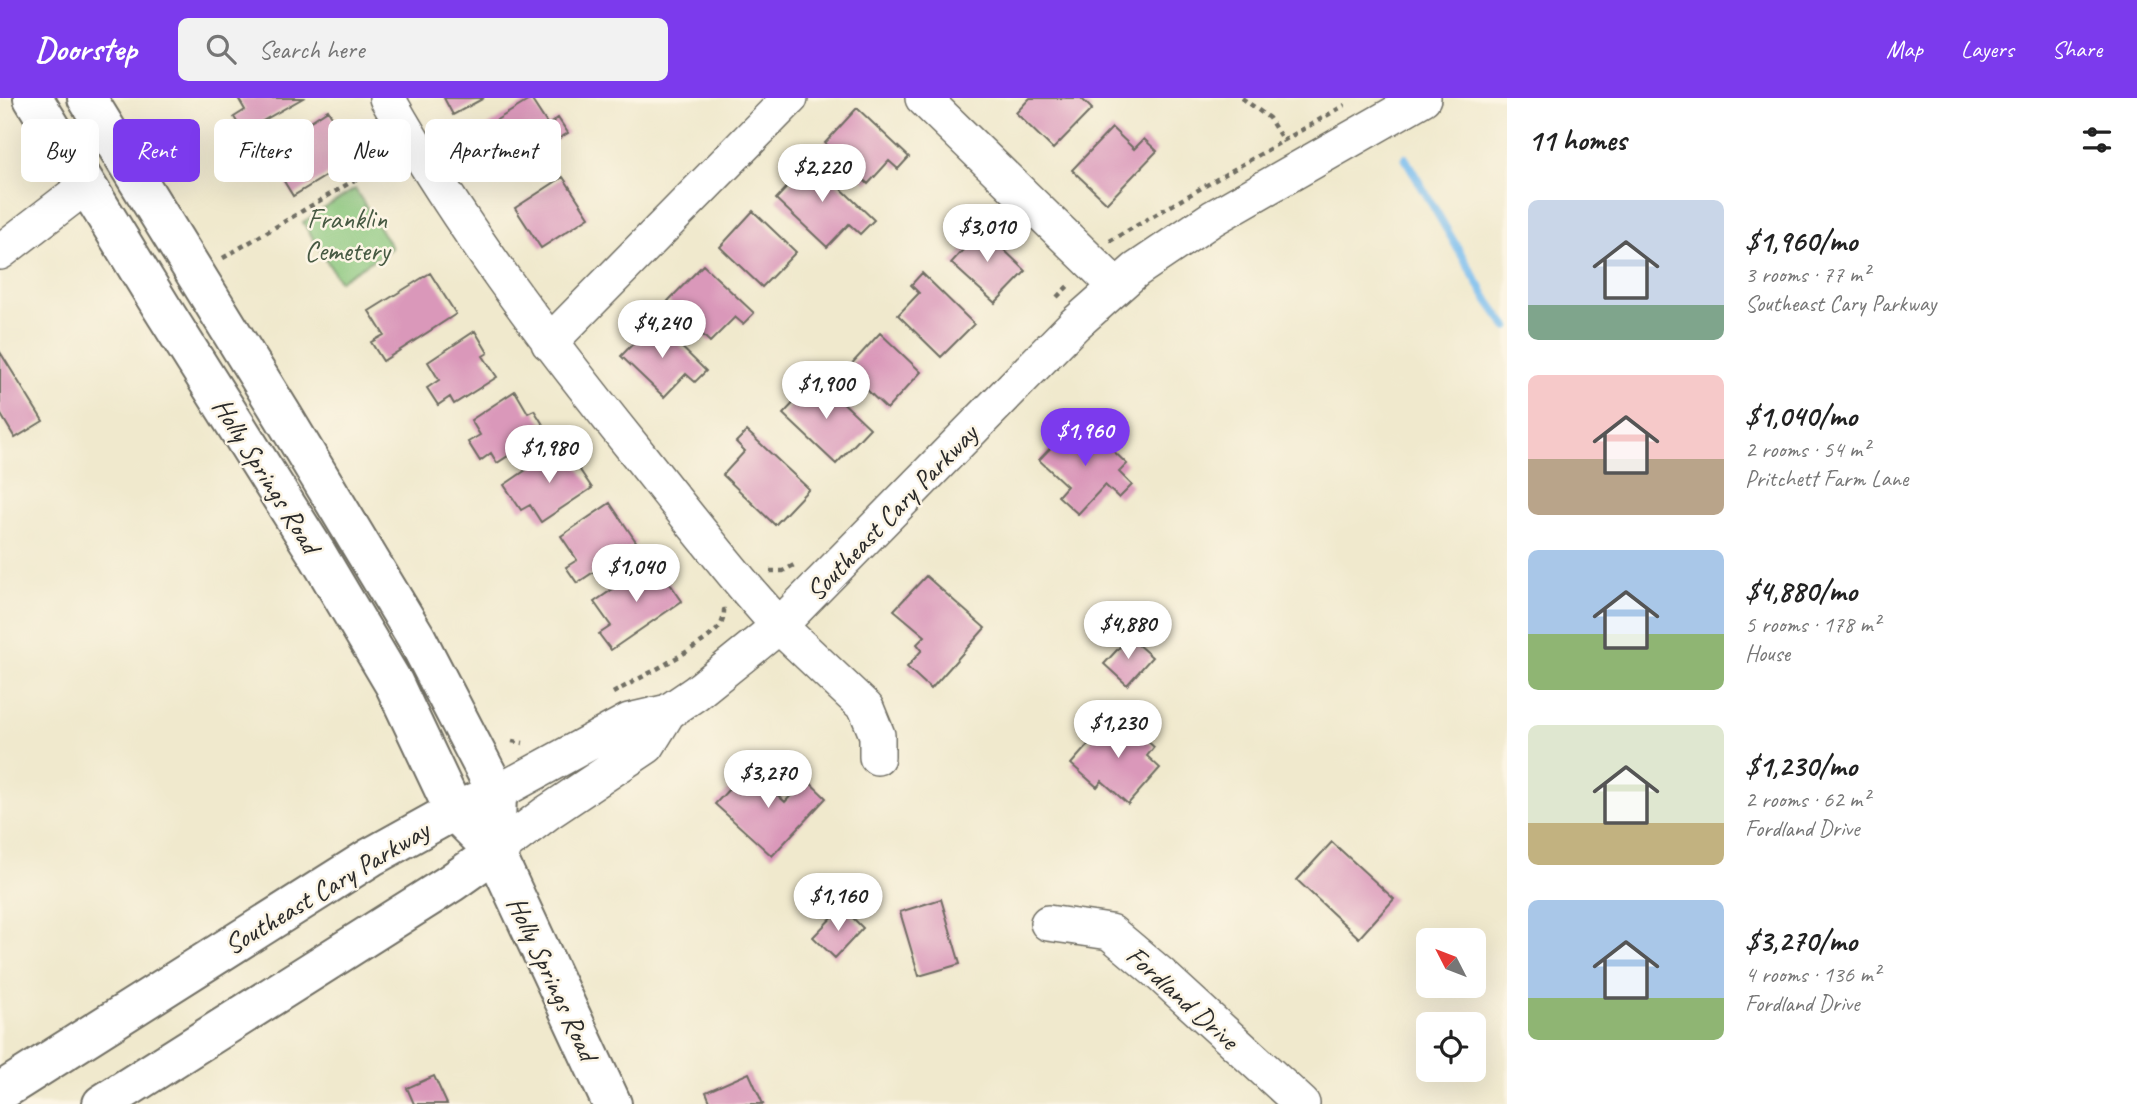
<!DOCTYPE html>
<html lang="en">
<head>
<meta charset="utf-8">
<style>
  :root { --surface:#fff; --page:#f2f2f2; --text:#222; --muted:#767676; --accent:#7c3aed }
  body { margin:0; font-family:Caveat,sans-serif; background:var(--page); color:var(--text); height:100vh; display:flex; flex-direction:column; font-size:26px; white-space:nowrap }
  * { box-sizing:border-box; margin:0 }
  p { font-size:23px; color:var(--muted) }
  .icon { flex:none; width:38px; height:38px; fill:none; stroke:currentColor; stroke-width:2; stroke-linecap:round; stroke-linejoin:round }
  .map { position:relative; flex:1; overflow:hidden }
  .sheet { display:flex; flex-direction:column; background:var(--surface); width:630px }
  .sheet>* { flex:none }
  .guide { position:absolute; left:21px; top:21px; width:665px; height:63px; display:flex; gap:14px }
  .needle { width:46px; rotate:312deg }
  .fabs { position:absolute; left:1416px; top:830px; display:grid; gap:14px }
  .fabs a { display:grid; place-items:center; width:70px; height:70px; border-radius:10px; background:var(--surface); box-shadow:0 7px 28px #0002; font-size:35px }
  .price { position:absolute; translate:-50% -60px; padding:0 16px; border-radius:24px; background:#fff; color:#222; font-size:23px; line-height:46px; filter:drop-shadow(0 2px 4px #0008) }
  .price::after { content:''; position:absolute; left:50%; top:42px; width:21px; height:16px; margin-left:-10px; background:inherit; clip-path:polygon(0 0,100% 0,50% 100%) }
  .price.active { background:var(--accent); color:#fff }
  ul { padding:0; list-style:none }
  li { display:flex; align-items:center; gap:21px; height:175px; padding:0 21px }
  li span { display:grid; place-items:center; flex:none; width:196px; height:140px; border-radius:10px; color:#555 }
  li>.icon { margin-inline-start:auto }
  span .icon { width:84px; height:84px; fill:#fffc; stroke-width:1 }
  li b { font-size:30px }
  h2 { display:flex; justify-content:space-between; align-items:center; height:84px; padding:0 21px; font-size:30px }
  .chip { padding:0 24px; border-radius:10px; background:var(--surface); box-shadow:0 7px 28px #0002; font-size:24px; line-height:63px }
  .chip.active { background:var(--accent); color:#fff }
  header { display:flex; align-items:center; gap:42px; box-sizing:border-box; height:98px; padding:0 35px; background:var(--accent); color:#fff }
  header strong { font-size:33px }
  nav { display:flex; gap:38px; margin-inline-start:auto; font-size:24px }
  .search { width:490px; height:63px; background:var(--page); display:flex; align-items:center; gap:18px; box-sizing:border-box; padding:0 24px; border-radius:10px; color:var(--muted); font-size:26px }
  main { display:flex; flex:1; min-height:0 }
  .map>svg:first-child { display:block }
  .green { fill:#88c67c; stroke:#5a7854; stroke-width:2 }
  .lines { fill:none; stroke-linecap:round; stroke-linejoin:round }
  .stream { stroke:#79bdef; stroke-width:8 }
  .building { fill:#da98ba }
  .minor-casing { stroke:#706e64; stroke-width:38 }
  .major-casing { stroke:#706e64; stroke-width:42 }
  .path { stroke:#706e64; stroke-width:4.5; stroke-dasharray:5 5; stroke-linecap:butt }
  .minor { stroke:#fff; stroke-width:35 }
  .major { stroke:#fff; stroke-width:38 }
  .labels { text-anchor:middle; stroke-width:5; stroke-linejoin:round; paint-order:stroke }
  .park-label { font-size:28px; fill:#475a43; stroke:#fcf5e5 }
  .street-label { font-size:28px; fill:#2b2b2b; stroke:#fcf5e5 }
</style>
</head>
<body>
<header>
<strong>Doorstep</strong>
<div class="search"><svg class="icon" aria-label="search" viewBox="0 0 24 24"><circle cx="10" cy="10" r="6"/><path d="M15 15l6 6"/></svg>Search here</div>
<nav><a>Map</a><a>Layers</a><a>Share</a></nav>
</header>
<main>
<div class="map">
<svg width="1507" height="1006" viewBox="0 0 1507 1006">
  <rect width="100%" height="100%" fill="#fcf5e5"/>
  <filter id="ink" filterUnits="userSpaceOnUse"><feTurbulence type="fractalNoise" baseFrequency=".0143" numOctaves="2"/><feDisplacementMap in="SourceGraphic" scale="14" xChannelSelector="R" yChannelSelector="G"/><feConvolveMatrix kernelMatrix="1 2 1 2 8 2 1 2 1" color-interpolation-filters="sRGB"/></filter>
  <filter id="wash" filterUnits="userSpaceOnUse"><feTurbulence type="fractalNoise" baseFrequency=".00686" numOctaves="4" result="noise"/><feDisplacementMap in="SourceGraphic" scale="28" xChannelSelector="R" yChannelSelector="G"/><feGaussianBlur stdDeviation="1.57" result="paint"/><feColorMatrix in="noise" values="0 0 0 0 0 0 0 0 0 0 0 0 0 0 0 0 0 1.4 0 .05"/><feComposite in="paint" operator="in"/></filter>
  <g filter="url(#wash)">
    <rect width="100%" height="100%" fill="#f0e9cd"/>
    <path class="green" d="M355 91 392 150 339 183 303 124Z"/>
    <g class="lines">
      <path class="stream" d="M1405 60 1489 204 1507 229"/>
    </g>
    <g id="blocks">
      <path class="building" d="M238 0H303L243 34 234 19 245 12Z
        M444 0H484L453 17Z
        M1030 0H1081L1092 11 1053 51 1016 15Z
        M531 1 548 27 558 20 568 35 492 81 479 57 483 55 472 37Z
        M857 10 909 59 898 71 889 63 868 86 825 45Z
        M328 12 357 59 293 98 270 60 307 36 303 28Z
        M1112 30 1134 51 1144 41 1157 53 1107 105 1072 72Z
        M807 58 874 122 860 136 849 126 827 149 776 101 794 82 789 77Z
        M563 79 589 119 541 150 515 110Z
        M753 113 796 154 762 189 720 149Z
        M973 122 1026 173 995 205 951 165 971 143 962 134Z
        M703 167 754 215 743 226 735 219 710 244 668 203Z
        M430 175 456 216 383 263 371 244 384 237 369 213Z
        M922 175 974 226 941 259 898 217 919 195 911 187Z
        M659 227 706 273 695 284 686 276 664 299 621 258 649 229 653 233Z
        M475 233 488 255 483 258 497 279 454 306 450 299 438 307 427 290 439 282 428 264Z
        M880 235 921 274 887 311 846 272Z
        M0 254 43 323 15 340 0 315Z
        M817 280 870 330 836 366 783 316Z
        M515 293 528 315 534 312 547 333 497 365 491 355 480 363 468 344 480 337 471 322Z
        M1084 325 1127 366 1119 374 1132 387 1119 400 1105 387 1078 416 1058 398 1067 388 1039 362 1059 341 1064 346Z
        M747 333 809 391 775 427 723 377 745 353 736 344Z
        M563 347 592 390 541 424 530 407 521 412 504 387Z
        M610 405 637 445 577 485 566 469 577 462 561 438Z
        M654 463 682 503 611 552 599 536 611 528 594 504Z
        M926 478 985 530 931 591 907 569 922 552 917 546 925 538 894 512Z
        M1129 539 1152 559 1127 587 1104 566Z
        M1116 615 1154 649 1147 658 1160 670 1128 706 1102 683 1097 689 1071 666Z
        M749 670 785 704 806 681 826 700 772 758 715 706Z
        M1332 744 1394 801 1359 840 1297 782Z
        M941 801 960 866 919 878 900 814Z
        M842 809 863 830 835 860 813 839Z
        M749 975 763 1006H711L706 994Z
        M434 978 447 1006H414L407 990Z"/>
    </g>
  </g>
  <g filter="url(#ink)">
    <use href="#blocks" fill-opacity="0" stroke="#706e64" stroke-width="2"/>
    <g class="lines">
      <defs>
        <path id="minor" d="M387 0C458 126 544 239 634 351 673 400 711 449 751 496L779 528 866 610 877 637V659
          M923 0 1116 188
          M0 154 86 88
          M549 245 790 0
          M497 695 629 623 668 614 696 595 779 528 1075 226 1136 172 1213 120 1423 0
          M495 754 547 715 647 648 668 614
          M1048 825 1110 834 1161 877 1302 1006"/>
        <path id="major" d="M33 0 162 210 317 456 394 586 454 713 495 754 612 1006
          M87 0 283 318 416 539 497 695 495 754
          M0 994 371 759 454 713 476 704
          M102 1006 451 785 495 754"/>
      </defs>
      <use href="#minor" class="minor-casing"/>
      <use href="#major" class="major-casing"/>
      <path class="path" d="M1242 0 1269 20 1284 44
        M1110 143 1345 7
        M223 160 390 61
        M1057 199 1071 185
        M770 473H783L794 467
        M613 595C637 581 706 547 720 528 723 523 724 518 724 512H726
        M512 643 523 645"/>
      <use href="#minor" class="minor"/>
      <use href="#major" class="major"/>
    </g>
  </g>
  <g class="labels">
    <g class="park-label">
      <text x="347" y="130">Franklin<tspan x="347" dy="32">Cemetery</tspan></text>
    </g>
    <g class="street-label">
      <text transform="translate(267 377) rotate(58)" y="10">Holly Springs Road</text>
      <text transform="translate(891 414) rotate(-46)" y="10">Southeast Cary Parkway</text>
      <text transform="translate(326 789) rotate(-31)" y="10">Southeast Cary Parkway</text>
      <text transform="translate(553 880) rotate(65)" y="10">Holly Springs Road</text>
      <text transform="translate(1183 899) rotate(42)" y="10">Fordland Drive</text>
    </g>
  </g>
</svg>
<div class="fabs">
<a><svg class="needle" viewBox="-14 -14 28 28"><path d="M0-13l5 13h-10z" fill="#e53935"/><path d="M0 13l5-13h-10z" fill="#767676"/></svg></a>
<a><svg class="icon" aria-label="locate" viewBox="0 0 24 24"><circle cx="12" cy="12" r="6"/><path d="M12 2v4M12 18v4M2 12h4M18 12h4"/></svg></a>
</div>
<b class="price" style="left:822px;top:106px">$2,220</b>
<b class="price" style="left:987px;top:166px">$3,010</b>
<b class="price" style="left:662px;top:262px">$4,240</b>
<b class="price" style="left:826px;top:323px">$1,900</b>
<b class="price active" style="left:1085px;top:370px">$1,960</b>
<b class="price" style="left:549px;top:387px">$1,980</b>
<b class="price" style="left:636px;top:506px">$1,040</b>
<b class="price" style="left:1128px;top:563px">$4,880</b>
<b class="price" style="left:1118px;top:662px">$1,230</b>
<b class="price" style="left:768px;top:712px">$3,270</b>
<b class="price" style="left:838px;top:835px">$1,160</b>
<div class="guide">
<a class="chip">Buy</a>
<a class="chip active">Rent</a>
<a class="chip">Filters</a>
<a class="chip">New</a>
<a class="chip">Apartment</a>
</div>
</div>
<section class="sheet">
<h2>11 homes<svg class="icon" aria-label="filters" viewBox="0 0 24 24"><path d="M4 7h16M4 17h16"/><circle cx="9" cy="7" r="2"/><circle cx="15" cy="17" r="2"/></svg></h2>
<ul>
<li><span style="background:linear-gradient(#c9d6e8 75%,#7fa58c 0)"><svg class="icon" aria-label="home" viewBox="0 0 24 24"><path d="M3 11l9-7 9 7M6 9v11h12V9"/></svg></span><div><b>$1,960/mo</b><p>3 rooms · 77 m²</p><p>Southeast Cary Parkway</p></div></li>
<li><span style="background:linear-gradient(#f6c9c9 60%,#b9a48a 0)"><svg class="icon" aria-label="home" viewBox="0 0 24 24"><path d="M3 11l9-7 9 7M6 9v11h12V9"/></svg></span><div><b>$1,040/mo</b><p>2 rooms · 54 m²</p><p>Pritchett Farm Lane</p></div></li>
<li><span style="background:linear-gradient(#a9c7e8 60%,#8fb573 0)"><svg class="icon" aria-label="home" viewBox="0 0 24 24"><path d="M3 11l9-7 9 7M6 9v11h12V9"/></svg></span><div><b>$4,880/mo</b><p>5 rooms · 178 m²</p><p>House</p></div></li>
<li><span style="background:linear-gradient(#dfe7d0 70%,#c2b280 0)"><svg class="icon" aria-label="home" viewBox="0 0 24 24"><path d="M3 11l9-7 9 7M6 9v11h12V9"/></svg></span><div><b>$1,230/mo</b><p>2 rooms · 62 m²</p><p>Fordland Drive</p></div></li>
<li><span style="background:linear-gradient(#a9c7e8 70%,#8fb573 0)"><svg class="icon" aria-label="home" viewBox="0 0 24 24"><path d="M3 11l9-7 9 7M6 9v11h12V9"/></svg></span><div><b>$3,270/mo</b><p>4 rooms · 136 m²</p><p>Fordland Drive</p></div></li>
</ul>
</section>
</main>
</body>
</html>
